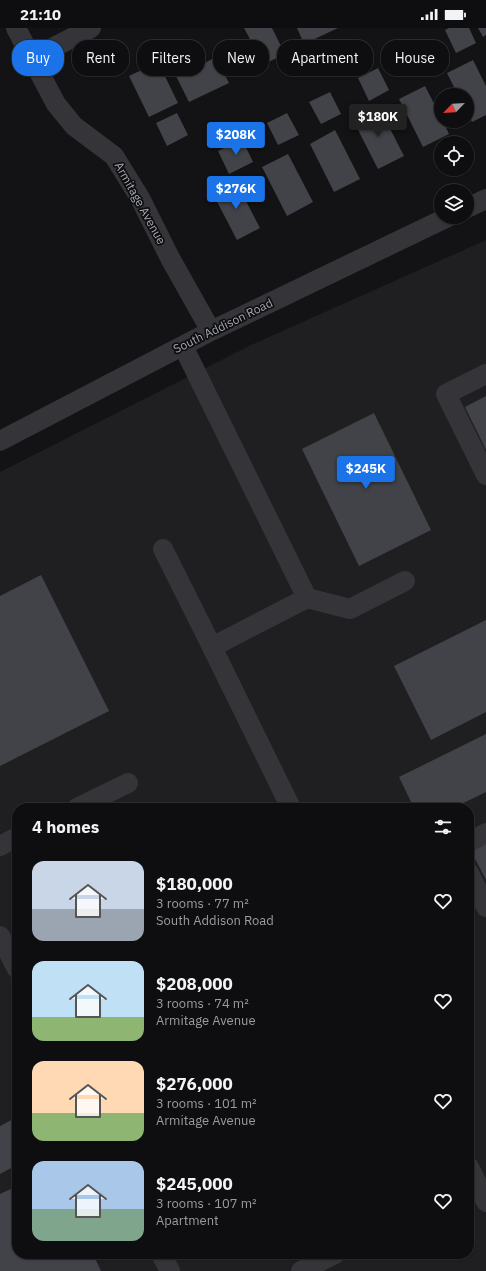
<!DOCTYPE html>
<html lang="en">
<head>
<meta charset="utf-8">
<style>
  :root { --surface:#0e0e10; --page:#1c1c1e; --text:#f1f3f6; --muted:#9b9c9f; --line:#2e2e30; --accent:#1a73e8 }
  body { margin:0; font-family:"IBM Plex Sans",sans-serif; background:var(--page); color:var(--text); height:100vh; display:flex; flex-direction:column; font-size:15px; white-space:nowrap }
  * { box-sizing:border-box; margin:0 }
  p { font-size:13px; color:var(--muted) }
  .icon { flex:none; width:22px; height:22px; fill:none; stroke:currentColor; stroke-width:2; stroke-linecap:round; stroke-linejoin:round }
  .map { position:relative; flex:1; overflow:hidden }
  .panel { position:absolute; left:12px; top:775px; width:462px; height:456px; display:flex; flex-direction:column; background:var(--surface); border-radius:16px; box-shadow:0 1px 3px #0004,0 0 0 1px var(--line) }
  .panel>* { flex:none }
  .guide { position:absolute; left:12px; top:12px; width:462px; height:36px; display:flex; gap:8px }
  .needle { width:26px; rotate:245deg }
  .controls { position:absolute; left:434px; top:60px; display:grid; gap:8px }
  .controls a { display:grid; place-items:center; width:40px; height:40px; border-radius:50%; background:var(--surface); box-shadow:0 1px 3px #0004,0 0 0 1px var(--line); font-size:20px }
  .price { position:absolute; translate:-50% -34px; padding:0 9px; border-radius:4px; background:var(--accent); color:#fff; font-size:13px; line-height:26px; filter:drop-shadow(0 1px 2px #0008) }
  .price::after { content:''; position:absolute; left:50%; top:24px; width:12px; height:9px; margin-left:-6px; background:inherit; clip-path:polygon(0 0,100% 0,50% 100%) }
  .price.active { background:#222; color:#fff }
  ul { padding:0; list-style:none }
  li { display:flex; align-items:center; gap:12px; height:100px; padding:0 20px }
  li span { display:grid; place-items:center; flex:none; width:112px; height:80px; border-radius:12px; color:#555 }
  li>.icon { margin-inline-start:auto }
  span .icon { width:48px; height:48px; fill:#fffc; stroke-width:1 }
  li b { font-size:17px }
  h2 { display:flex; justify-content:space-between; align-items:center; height:48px; padding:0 20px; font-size:17px }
  .pill { padding:0 14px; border-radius:16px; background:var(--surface); box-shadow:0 1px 3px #0004,0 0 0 1px var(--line); font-size:14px; line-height:36px }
  .pill.active { background:var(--accent); color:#fff }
  .status { display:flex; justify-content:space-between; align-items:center; height:28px; padding:0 20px; background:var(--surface); direction:ltr }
  .status svg { height:11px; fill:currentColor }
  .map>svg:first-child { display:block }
  .built { fill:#1f1f21; fill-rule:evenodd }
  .building { fill:#424348 }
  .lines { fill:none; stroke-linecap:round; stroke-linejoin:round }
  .minor { stroke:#353539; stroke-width:20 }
  .labels { text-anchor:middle; stroke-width:3.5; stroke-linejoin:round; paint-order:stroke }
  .street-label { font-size:12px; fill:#a6aab4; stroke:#0e0e10 }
</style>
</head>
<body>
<div class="status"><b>21:10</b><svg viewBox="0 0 49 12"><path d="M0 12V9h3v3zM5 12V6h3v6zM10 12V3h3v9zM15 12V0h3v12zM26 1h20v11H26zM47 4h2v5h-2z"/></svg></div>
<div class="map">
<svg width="486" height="1243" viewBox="0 0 486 1243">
  <rect width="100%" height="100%" fill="#131315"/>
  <path class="built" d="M486 212V1243H0V444L251 317ZM17 780H469V1226H17Z"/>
  <path class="building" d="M244 0H272L285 26 244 46 232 19 250 11Z
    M297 0H338L304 16Z
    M449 0H469L476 15 456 25 445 2Z
    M478 0H486V7L483 9Z
    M420 14 431 37 410 47 399 25Z
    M189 18 199 38 216 29 229 55 189 74 166 28Z
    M473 32 486 58V87L472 94 467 85V67H458L447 45Z
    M158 34 178 75 149 89 129 48Z
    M378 40 389 62 369 73 358 50Z
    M425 58 441 89V93H443L449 106 423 119 399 71Z
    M330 64 341 86 321 96 309 74Z
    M379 79 404 128 378 141 353 92Z
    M177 85 188 107 167 118 156 95Z
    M287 85 299 107 278 117 267 95Z
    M335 102 360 151 334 164 310 116Z
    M242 111 253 134 229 146 218 123Z
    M288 126 313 174 287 188 262 139Z
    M235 152 260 200 237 212 212 164Z
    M486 368V422L465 379Z
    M374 385 431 502 359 538 302 421Z
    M41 547 109 683 0 738V568Z
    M486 592V684L431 712 394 638Z
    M486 706V764L453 780H414L399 749Z
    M486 813V852L470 821Z
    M17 1089V1137L0 1146V1098Z
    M17 1158V1226H93L101 1243H0V1166Z"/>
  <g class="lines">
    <path class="minor" d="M16 0 56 76 74 98 114 128 140 170 170 230 211 303
      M31 31 91 0
      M467 180 486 171
      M183 318 307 570
      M486 346 446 366 486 447
      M0 413 211 303 448 189
      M163 521 212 619 307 570 350 581 405 553
      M212 619 291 780
      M77 780 128 755
      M469 814 486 805
      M0 818 17 809
      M469 845 486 879
      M0 908 17 941
      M469 1139 486 1174
      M161 1226 170 1243
      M301 1243 335 1226"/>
  </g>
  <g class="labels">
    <g class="street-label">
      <text transform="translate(140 175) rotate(61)" y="4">Armitage Avenue</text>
      <text transform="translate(223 298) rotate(-26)" y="4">South Addison Road</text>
    </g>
  </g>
</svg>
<div class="controls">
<a><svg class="needle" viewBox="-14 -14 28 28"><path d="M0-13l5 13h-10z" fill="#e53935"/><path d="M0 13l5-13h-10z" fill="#9b9c9f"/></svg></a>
<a><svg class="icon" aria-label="locate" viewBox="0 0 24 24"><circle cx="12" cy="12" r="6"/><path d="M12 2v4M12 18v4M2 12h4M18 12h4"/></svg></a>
<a><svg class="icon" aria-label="layers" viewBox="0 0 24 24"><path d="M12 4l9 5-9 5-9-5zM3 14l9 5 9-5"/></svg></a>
</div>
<b class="price active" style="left:378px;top:110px">$180K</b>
<b class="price" style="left:236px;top:128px">$208K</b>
<b class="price" style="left:236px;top:182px">$276K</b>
<b class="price" style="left:366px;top:462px">$245K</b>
<div class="guide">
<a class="pill active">Buy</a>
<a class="pill">Rent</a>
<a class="pill">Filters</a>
<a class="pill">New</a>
<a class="pill">Apartment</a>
<a class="pill">House</a>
</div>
<section class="panel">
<h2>4 homes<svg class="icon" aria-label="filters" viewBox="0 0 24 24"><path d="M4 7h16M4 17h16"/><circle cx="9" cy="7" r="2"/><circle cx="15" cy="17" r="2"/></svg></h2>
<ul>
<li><span style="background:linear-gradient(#c9d6e8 60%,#9aa5b1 0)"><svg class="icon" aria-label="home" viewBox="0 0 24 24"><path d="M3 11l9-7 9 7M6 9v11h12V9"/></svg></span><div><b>$180,000</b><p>3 rooms · 77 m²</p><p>South Addison Road</p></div><svg class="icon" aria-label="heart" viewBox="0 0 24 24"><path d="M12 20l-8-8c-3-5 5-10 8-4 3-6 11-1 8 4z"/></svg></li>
<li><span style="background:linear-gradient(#bfe0f5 70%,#8fb573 0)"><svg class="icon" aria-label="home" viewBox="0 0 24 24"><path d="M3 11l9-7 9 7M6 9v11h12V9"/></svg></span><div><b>$208,000</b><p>3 rooms · 74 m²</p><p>Armitage Avenue</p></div><svg class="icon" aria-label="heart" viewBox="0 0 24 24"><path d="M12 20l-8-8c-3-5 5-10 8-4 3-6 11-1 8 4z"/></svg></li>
<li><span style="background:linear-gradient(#ffd9b3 65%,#8fb573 0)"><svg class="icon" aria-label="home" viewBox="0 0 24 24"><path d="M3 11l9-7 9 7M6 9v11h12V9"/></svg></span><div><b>$276,000</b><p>3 rooms · 101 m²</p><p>Armitage Avenue</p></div><svg class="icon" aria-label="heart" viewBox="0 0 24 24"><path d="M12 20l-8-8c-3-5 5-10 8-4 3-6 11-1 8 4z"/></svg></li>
<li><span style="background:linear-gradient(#a9c7e8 60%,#7fa58c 0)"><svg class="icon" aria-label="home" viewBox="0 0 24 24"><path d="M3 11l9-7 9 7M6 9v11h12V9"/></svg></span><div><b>$245,000</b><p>3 rooms · 107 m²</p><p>Apartment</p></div><svg class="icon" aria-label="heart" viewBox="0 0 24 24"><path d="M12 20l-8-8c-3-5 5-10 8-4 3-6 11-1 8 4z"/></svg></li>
</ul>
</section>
</div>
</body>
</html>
